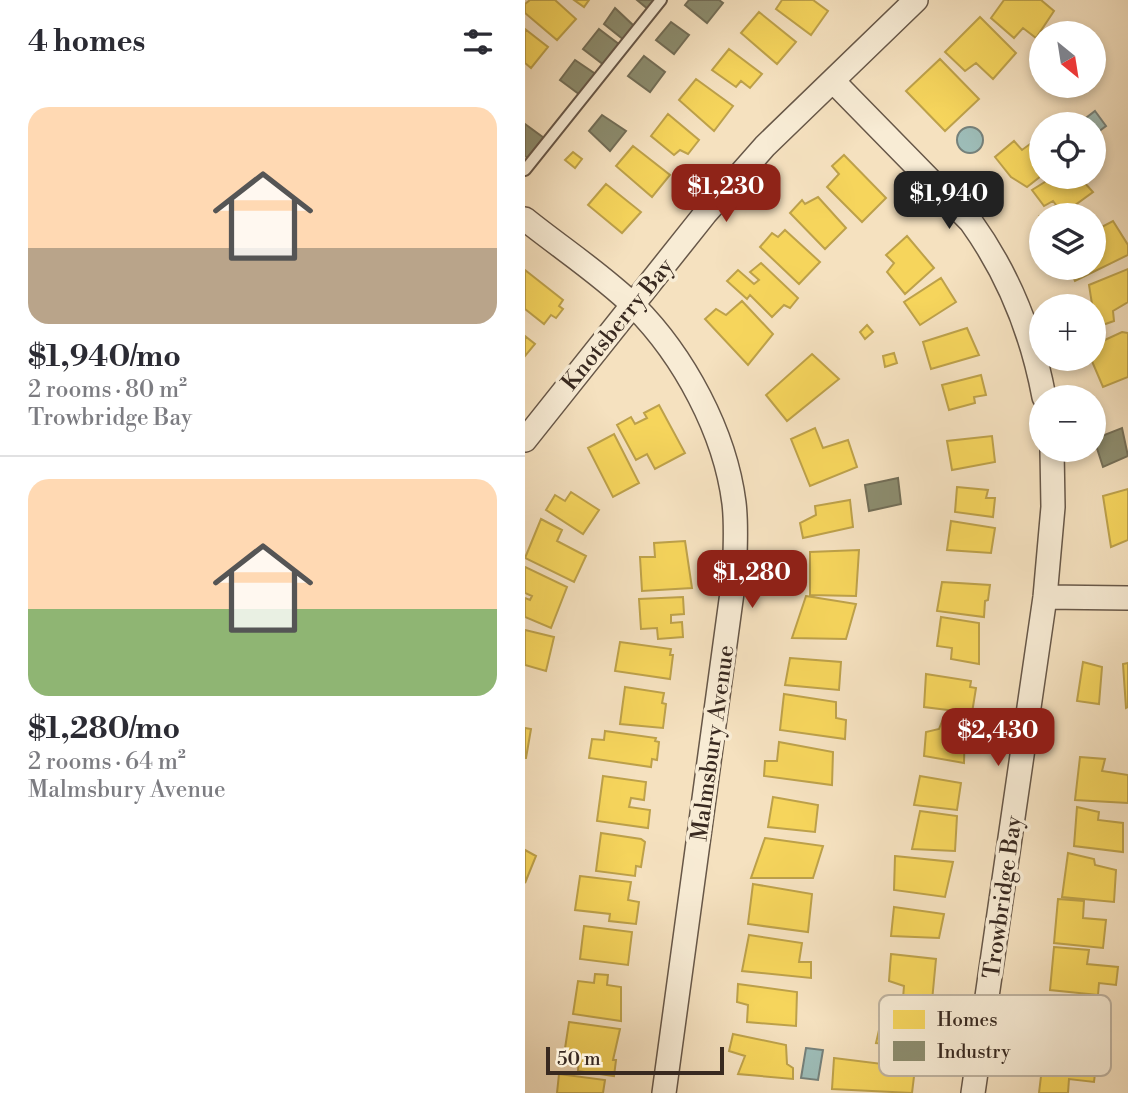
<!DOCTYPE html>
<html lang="en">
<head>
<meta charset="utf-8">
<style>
  :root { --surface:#fff; --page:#f7f7f7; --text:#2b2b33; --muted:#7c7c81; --line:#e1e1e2; --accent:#8f2418 }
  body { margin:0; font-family:"Libre Bodoni",serif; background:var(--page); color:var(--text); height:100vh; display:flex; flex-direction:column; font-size:26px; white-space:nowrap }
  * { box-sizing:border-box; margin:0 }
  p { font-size:23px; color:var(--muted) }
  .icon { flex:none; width:38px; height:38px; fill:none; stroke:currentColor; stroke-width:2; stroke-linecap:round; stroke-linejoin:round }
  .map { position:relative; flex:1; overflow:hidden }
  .panel { display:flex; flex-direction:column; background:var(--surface); width:525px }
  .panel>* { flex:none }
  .needle { width:46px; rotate:150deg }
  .tools { position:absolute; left:504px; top:21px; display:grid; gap:14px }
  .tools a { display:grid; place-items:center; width:77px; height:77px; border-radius:50%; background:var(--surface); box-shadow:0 4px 10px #0003; font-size:35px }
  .scale { position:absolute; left:21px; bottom:18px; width:178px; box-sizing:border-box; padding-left:7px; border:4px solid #382920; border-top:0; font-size:19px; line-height:24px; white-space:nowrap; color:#382920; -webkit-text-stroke:5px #f8ecd5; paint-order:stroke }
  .price { position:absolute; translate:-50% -60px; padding:0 16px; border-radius:14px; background:var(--accent); color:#fff; font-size:23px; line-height:46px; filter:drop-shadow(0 2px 4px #0008) }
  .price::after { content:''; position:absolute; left:50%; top:42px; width:21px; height:16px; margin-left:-10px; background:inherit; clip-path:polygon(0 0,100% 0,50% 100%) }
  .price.active { background:#222; color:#fff }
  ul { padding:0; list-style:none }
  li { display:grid; align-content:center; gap:14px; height:371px; padding:0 28px }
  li+li { border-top:2px solid var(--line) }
  li span { display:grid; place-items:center; height:217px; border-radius:21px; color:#555 }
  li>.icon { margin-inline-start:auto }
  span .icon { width:126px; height:126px; fill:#fffc; stroke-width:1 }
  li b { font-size:30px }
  h2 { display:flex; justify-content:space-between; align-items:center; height:84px; padding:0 28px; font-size:30px }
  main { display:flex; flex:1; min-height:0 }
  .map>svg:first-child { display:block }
  .water { fill:#9dbcb7; stroke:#75817b; stroke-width:2 }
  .homes { fill:#f6d55c; stroke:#bda14a; stroke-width:2 }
  .industry { fill:#8c8c6e; stroke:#736e57; stroke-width:2 }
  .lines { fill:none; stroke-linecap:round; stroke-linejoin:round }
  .lane-casing { stroke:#675748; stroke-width:14 }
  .street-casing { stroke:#675748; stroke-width:26 }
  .lane { stroke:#f8ecd5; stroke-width:10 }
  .street { stroke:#f8ecd5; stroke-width:23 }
  .labels { text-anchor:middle; stroke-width:7; stroke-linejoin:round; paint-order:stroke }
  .street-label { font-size:23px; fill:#382920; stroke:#f8ecd5 }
  .key { fill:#f8ecd5; stroke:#beb29f; stroke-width:2 }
  .key-label { font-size:19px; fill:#382920 }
</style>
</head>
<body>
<main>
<section class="panel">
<h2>4 homes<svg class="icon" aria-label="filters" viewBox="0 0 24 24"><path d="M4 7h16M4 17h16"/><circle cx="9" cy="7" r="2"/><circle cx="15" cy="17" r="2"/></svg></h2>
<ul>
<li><span style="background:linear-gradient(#ffd9b3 65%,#b9a48a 0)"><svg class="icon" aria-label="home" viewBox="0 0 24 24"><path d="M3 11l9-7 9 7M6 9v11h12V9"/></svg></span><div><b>$1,940/mo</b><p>2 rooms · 80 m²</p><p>Trowbridge Bay</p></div></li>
<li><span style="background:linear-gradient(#ffd9b3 60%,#8fb573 0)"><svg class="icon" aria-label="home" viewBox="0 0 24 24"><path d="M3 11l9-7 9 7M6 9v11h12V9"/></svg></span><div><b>$1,280/mo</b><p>2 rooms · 64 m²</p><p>Malmsbury Avenue</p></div></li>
</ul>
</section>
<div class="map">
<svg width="603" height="1093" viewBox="0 0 603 1093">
  <rect width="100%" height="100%" fill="#f5e1bf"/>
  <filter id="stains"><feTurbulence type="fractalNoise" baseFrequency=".00286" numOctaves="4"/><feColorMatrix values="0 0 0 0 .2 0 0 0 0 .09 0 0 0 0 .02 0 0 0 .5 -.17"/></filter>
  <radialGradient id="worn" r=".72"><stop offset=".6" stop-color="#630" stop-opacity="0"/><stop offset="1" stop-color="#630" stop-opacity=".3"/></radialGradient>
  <path class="water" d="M570 111 581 126 569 135V124H553Z
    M432 140a13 13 0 1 1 26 0a13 13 0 1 1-26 0Z
    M281 1048 298 1050 293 1080 276 1078Z"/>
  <path class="homes" d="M5 0H30L51 19 32 40 0 13V4Z
    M49 0H64L59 7Z
    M257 0H288L303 11 286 35 251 9Z
    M479 0H516L529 11 511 38 498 28 489 38 466 18Z
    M234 12 271 42 252 64 216 33Z
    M455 17 491 53 468 79 451 63 440 71 420 52Z
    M0 29 23 47 6 68 0 63Z
    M204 49 237 74 225 88 216 81 211 87 187 70Z
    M415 59 454 99 420 131 381 91Z
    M171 79 208 106 189 131 154 100Z
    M143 114 174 140 163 154 155 150 149 155 126 136Z
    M516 136V176L502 187 486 177 470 157 489 141 497 150Z
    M108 146 145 175 127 197 91 166Z
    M48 152 57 159 50 168 40 160Z
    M319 155 361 198 337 222 302 187 314 174 307 166Z
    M528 177H560L558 181 568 192 542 211 545 215H516L531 205 528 201 519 206 507 190Z
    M81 184 116 212 97 233 63 205Z
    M293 197 321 228 300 249 265 213 277 200 280 204Z
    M588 221 603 245V255L550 281 544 268H569V225L573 229Z
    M260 230 295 262 274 284 235 247 247 233 253 237Z
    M382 236 409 268 380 294 362 272 369 263 361 255Z
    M236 263 273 298 265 308 259 305 247 317 225 295 222 299 202 281 213 270 229 284 234 280 225 272Z
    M603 269V302L588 311 589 321 569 328V306H565L567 304 564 285Z
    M0 270 38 300 34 306 38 309 31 318 26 315 19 324 0 309Z
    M416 278 431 302 395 325 379 302Z
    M217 301 248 334 223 365 180 319 191 309 201 315Z
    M342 325 348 332 340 339 335 332Z
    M442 328 454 355 406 369 398 342Z
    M597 332 603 333V377L578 387 566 359H569V345Z
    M0 336 10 344 0 356Z
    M369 353 372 363 360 367 358 356Z
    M287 354 314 379 262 421 241 395Z
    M456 375 461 395 449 397 450 403 424 410 417 385Z
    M134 405 160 453 130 469 122 454 111 460 92 425 106 417 110 424 122 418 119 413Z
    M290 428 298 448 323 440 332 467 285 486 266 439Z
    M89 434 114 483 88 497 63 448Z
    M467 436 470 462 427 470 422 441Z
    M432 487 463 490 461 498H470L468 517 430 512Z
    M603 489V540L586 547 578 496Z
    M46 492 74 510 58 534 21 510 30 495 40 501Z
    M325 500 328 527 278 538 275 523 291 515 290 506Z
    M16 519 37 530 32 541 61 556 49 582 0 558Z
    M426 521 470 528 466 553 422 550Z
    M160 541 167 588 117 591 115 557H130L129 543Z
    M334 550 331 596 285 595V552Z
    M0 567 42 587 26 628 0 617V598L5 600 7 596 0 593Z
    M417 582 465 585 463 600 460 601 459 617 412 611Z
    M281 596 331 604 321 639 267 638Z
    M158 597 159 614 146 615V623L157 622 158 637 133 639 132 628 116 629 114 599Z
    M416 617 454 623V664L426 659 427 648 412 646Z
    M0 630 29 637 21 671 0 665Z
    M95 642 146 649 145 655H148L145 679 90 671Z
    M265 658 316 662 314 690 260 685Z
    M558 662 577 667 574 704 552 701Z
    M603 663V707L601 708 598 664Z
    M401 674 446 681 445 687 451 688 447 713 399 707Z
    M100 687 139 693 137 703 141 704 138 728 95 724Z
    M259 694 311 702V718L321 720 320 739 255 730Z
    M418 719 440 722 439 763 399 756 401 732 414 729Z
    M0 728 6 729 1 758H0Z
    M80 731 131 738 130 741 134 742 132 760 127 759 126 767 64 758 67 739 79 740Z
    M254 742 308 752 307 785 239 776 240 761H252Z
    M555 757 580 759 577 771 603 775V803L550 800Z
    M78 776 121 782 119 800 106 798 104 807 125 810 123 828 72 821Z
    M395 776 436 783 432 810 389 805Z
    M248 797 293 805 290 832 243 827Z
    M552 807 574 812 573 820 598 823V852L549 846Z
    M395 811 432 816 430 851 387 849Z
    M76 833 116 839 120 842 116 867 111 866 110 876 71 871Z
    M240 838 298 846 288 878H226Z
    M0 850 11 856 0 883Z
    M543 853 569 859 570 865 591 870 589 902 537 897Z
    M370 856 428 862 420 897 369 890Z
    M55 876 106 882 103 900 114 902 111 924 84 921 85 914 50 910Z
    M228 884 287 894 283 932 223 924Z
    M533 899 559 901 558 918 581 920 578 948 529 943Z
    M369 907 419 914 414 938 366 936Z
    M59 926 107 932 103 965 55 959Z
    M224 935 277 943 274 962H286V978L217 971Z
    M529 947 564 950 562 964 593 967 591 985 574 983 573 995 525 990Z
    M366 954 411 959 407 1001 378 998 379 986 364 981Z
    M70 974 83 975 82 985 96 987V1021L48 1014 53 981 69 983Z
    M213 984 272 992 271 1026 222 1022 223 1005 212 1002Z
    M373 1003 403 1010 399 1047 351 1043 357 1017 367 1021Z
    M44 1022 95 1029 88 1060H91L89 1076 53 1071 54 1057 39 1055Z
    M208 1034 261 1045 262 1064 268 1068V1079L213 1074 220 1056 204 1051Z
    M520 1043 573 1048 569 1082 544 1079 543 1093H514Z
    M309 1058 390 1068 387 1093 307 1089Z
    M34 1074 80 1080 78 1093H32Z"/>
  <path class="industry" d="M112 0H132L124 10Z
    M164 0H194L198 3 182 23 160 5Z
    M90 8 109 26 99 40 79 24Z
    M146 22 164 35 149 54 131 40Z
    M74 29 95 45 79 65 58 49Z
    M119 56 140 72 125 92 103 76Z
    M50 60 72 75 55 95 35 80Z
    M77 115 101 131 85 151 64 131Z
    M0 124 19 138 3 158 0 156Z
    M597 428 603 456 578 467 569 439Z
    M373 478 376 504 344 511 340 485Z"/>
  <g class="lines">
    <defs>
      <path id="lane" d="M0 170 136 0"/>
      <path id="street" d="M308 81 446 222C484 275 507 333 519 397
        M0 219C36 248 76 274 109 306 159 356 200 432 209 503 212 528 210 553 209 578L139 1093
        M0 440 180 214 240 146 391 0
        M520 597 603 598
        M448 1093 520 597 528 507 527 450"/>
    </defs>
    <use href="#lane" class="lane-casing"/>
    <use href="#street" class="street-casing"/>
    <use href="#lane" class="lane"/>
    <use href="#street" class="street"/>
  </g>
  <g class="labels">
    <g class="street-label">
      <text transform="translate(92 324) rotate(-51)" y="8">Knotsberry Bay</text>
      <text transform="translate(187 743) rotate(-82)" y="8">Malmsbury Avenue</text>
      <text transform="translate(477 897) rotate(-82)" y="8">Trowbridge Bay</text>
    </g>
  </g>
  <rect x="354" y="995" width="232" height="81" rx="10" class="key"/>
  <rect x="368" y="1010" width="32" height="19" fill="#f6d55c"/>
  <rect x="368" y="1041" width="32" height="20" fill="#8c8c6e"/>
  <g class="key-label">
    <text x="412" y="1026">Homes</text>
    <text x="412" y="1058">Industry</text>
  </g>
  <rect width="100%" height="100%" filter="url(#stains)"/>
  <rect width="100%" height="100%" fill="url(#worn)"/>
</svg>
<div class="tools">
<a><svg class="needle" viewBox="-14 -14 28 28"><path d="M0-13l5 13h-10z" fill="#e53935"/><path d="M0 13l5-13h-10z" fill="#7c7c81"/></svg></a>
<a><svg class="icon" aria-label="locate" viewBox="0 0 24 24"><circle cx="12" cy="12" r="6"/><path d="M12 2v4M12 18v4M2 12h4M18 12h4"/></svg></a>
<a><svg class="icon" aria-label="layers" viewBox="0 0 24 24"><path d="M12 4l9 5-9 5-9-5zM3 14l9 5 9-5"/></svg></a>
<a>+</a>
<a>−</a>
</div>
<div class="scale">50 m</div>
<b class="price" style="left:201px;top:224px">$1,230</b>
<b class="price active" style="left:424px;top:231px">$1,940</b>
<b class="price" style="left:227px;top:610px">$1,280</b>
<b class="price" style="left:473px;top:768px">$2,430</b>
</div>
</main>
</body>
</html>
